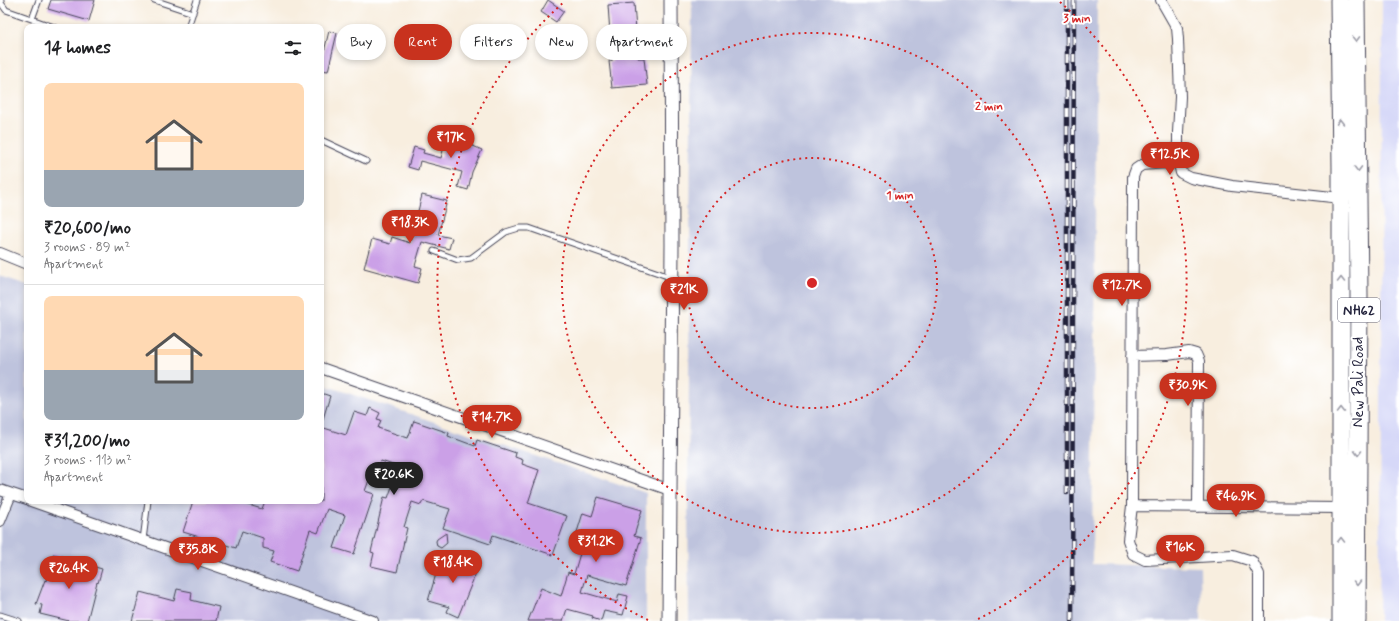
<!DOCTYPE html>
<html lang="en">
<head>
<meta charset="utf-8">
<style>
  :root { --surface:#fff; --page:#f6f6f6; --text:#202124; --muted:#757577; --line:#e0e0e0; --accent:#c8321e }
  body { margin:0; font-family:Mynerve,sans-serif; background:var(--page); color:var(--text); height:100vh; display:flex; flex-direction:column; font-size:15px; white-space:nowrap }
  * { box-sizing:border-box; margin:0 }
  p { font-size:13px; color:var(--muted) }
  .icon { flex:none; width:22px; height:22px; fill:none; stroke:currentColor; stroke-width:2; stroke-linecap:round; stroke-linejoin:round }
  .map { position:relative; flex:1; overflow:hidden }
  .drawer { position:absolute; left:24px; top:24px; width:300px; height:480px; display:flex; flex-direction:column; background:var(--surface); border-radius:8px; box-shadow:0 2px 6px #0003 }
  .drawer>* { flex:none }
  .banner { position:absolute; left:336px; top:24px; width:380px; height:36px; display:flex; gap:8px }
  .price { position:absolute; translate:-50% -34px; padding:0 9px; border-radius:14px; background:var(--accent); color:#fff; font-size:13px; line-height:26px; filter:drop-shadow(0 1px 2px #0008) }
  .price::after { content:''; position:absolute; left:50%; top:24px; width:12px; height:9px; margin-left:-6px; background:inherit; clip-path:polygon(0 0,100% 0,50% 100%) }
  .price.active { background:#222; color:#fff }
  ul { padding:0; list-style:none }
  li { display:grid; align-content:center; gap:8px; height:212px; padding:0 20px }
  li+li { border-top:1px solid var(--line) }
  li span { display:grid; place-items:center; height:124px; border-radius:8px; color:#555 }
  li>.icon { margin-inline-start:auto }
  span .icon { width:72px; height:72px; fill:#fffc; stroke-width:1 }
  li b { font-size:17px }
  h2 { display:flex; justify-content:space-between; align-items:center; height:48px; padding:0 20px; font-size:17px }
  .chip { padding:0 14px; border-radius:18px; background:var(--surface); box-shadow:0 2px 6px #0003; font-size:14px; line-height:36px }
  .chip.active { background:var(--accent); color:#fff }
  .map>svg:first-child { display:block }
  .built { fill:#d6d8f8 }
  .industrial { fill:#bec3dd }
  .building { fill:#cba0e7 }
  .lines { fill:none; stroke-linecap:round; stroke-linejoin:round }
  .service-casing { stroke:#424154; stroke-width:7 }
  .minor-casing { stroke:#424154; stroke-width:12 }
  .tertiary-casing { stroke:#424154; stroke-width:15 }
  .trunk-casing { stroke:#424154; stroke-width:19 }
  .service { stroke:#fff; stroke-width:5 }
  .minor { stroke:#fff; stroke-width:10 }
  .tertiary { stroke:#fff; stroke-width:13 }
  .trunk { stroke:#fff; stroke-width:17 }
  .rail-casing { stroke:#22223b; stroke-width:4.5 }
  .rail { stroke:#fff; stroke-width:3; stroke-dasharray:9; stroke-linecap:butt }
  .oneway { stroke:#9c9ca7 }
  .ring { fill:none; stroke:#d62828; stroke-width:2; stroke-dasharray:2 4 }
  .labels { text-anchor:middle; stroke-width:4; stroke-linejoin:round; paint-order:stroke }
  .shield { fill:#fff; stroke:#646476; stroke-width:1 }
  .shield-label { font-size:14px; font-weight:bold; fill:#22223b }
  .street-label { font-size:15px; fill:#22223b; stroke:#fff }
  .centre { fill:#d62828; stroke:#fff; stroke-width:2 }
  .ring-label { font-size:12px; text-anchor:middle; font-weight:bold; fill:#d62828; stroke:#fff; stroke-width:4; stroke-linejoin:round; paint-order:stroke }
</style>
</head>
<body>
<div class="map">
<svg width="1399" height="621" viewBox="0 0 1399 621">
  <rect width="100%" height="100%" fill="#fff"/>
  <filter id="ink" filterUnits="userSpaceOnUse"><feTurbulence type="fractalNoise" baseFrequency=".025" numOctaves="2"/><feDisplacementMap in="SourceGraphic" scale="8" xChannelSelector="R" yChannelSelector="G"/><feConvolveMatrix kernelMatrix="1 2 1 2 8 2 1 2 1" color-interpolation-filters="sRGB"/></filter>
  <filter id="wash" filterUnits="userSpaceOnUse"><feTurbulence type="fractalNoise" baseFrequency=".012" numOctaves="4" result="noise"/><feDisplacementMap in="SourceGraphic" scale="16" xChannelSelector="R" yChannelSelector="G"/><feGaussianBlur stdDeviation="0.9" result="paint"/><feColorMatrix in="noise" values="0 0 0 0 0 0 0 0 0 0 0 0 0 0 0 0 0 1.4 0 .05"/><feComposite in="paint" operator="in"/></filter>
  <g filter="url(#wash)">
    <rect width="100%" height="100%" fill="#f8eedf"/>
    <path class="built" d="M1382 0H1399V621H1379L1381 417Z"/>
    <path class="industrial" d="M692 0H1097L1092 564 1200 567 1201 621H689L688 494Z
      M0 276 27 285V501H321V384L646 493V621H0Z"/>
    <g id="blocks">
      <path class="building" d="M51 0H95L89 21 48 9Z
        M548 0 564 11 556 22 541 12Z
        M634 3 638 58H644L647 85 612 88 609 61H612L608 5Z
        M329 31 337 33 328 71 321 70V64Z
        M447 135 465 140 464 142 482 150 472 172 468 190 458 187 462 172 420 161 418 170 408 167 414 147 424 150 423 153 441 158Z
        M422 195 447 201 438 235 452 238 449 249 422 242 415 266 422 268 418 283 364 268 372 239 390 244 392 237 410 243Z
        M321 393 330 396 323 419H321Z
        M370 408 380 413 377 419 381 420 378 428 408 438 414 421 449 433 448 436 475 446 477 440 516 453 515 457 523 460 522 464 539 470 528 503 567 516 553 555 493 535 490 544 443 528 450 509 423 501 421 505 412 502 404 527 407 528 397 572 371 566 374 553 371 552 384 497 388 498 399 467 381 461 376 473 372 472 365 491 374 494 354 554 334 548 345 515 327 509 318 533 310 530 297 571 270 562 274 551 263 548V538L242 531 236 548 183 532 193 501H235L262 509 265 501H321V427L346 435 354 412 367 416Z
        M598 497 642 510 634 536 641 538 626 586 587 575 582 592 617 602 619 594 628 596 623 615 604 611 601 621 592 618 593 616 567 609 563 621H528L541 588 561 596 568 572 574 574 581 550 572 548 583 513 592 516Z
        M446 533 447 543 441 548 437 546 436 541 437 539Z
        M53 554 78 560V562L102 569 98 583 97 582 87 621H69L40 614 42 605 36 604 45 580 46 581Z
        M441 557 467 565 469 558 480 563 458 617 447 612 449 607 428 601Z
        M177 589 192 592 191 600 219 607 216 621H132L140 592 174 601Z"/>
    </g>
  </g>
  <g filter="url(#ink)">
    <use href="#blocks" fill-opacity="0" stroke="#424154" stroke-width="1"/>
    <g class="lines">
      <defs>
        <path id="service" d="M1 0V3L6 10 54 27
          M154 0 193 13
          M32 19 39 0
          M188 27 197 0
          M321 140 366 161
          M434 251 458 260 471 258 506 232 519 228H529L670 277
          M143 540 148 501
          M0 615 19 621"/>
        <path id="minor" d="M1161 0 1177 28 1178 39 1180 97 1178 132V159L1181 173 1191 178 1232 186 1341 198
          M1179 162 1142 165 1136 169 1133 177 1132 506 1128 540 1133 554 1145 560 1233 555 1252 561 1259 574V621
          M0 253 27 264
          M1132 356 1167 355 1189 352 1196 354 1199 361 1198 507
          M321 368 670 490
          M0 490 27 499
          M31 501 373 621
          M1132 506 1341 508
          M0 521 11 494"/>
        <path id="tertiary" d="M669 621 672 245 671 0"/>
        <path id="trunk" d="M1339 0 1341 168V621
          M1356 0 1359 295 1357 621"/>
      </defs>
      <use href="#service" class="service-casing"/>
      <use href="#minor" class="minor-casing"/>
      <use href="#tertiary" class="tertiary-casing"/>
      <use href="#trunk" class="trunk-casing"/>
      <use href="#service" class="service"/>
      <use href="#minor" class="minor"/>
      <use href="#tertiary" class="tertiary"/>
      <use href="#trunk" class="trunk"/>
      <defs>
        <path id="rail" d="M1067 0V493
          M1072 621 1074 0"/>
      </defs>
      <use href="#rail" class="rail-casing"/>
      <use href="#rail" class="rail"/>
    </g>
    <defs><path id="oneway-chevron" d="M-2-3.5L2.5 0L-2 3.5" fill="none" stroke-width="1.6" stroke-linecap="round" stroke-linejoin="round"/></defs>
    <g class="oneway">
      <use href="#oneway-chevron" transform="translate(1356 39) rotate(89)"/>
      <use href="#oneway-chevron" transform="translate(1340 122) rotate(-91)"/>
      <use href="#oneway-chevron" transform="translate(1358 169) rotate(89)"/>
      <use href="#oneway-chevron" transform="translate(1341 280) rotate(-90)"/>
      <use href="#oneway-chevron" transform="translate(1341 410) rotate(-90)"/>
      <use href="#oneway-chevron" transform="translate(1358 453) rotate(90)"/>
      <use href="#oneway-chevron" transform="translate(1341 540) rotate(-90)"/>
      <use href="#oneway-chevron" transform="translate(1357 583) rotate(90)"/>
    </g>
  </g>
  <g class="ring">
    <circle cx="812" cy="283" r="125"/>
    <circle cx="812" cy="283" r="250"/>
    <path d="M648 620A375 375 0 0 1 564 2M1060 2A375 375 0 0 1 976 620"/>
  </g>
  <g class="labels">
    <rect class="shield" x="1338" y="298" width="42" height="24" rx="3"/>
    <g class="shield-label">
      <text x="1359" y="315">NH62</text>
    </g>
    <g class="street-label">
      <text transform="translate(1358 382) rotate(-90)" y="5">New Pali Road</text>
    </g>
  </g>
  <circle cx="812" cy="283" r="6" class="centre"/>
  <g class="ring-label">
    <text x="1077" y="22">3 min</text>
    <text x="989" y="110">2 min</text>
    <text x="900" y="199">1 min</text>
  </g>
</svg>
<b class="price" style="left:451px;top:159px">₹17K</b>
<b class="price" style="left:1170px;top:176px">₹12.5K</b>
<b class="price" style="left:410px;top:244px">₹18.3K</b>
<b class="price" style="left:1122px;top:307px">₹12.7K</b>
<b class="price" style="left:684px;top:311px">₹21K</b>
<b class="price" style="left:1188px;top:407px">₹30.9K</b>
<b class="price" style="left:492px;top:439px">₹14.7K</b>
<b class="price active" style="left:394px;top:496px">₹20.6K</b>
<b class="price" style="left:1236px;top:518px">₹46.9K</b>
<b class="price" style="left:596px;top:563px">₹31.2K</b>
<b class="price" style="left:1180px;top:569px">₹16K</b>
<b class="price" style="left:198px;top:571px">₹35.8K</b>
<b class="price" style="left:453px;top:584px">₹18.4K</b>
<b class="price" style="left:69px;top:590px">₹26.4K</b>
<div class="banner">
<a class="chip">Buy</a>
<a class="chip active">Rent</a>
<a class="chip">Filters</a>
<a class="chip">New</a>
<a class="chip">Apartment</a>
</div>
<section class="drawer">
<h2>14 homes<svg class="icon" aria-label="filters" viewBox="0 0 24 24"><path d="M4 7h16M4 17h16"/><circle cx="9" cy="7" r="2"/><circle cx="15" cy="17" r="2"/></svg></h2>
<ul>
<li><span style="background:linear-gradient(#ffd9b3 70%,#9aa5b1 0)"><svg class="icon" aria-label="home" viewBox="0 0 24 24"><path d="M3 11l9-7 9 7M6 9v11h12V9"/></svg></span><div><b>₹20,600/mo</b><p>3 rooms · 89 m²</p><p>Apartment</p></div></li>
<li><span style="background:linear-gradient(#ffd9b3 60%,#9aa5b1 0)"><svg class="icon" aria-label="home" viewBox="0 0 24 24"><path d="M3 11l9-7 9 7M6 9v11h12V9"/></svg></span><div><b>₹31,200/mo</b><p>3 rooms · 113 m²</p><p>Apartment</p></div></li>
</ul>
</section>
</div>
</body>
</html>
